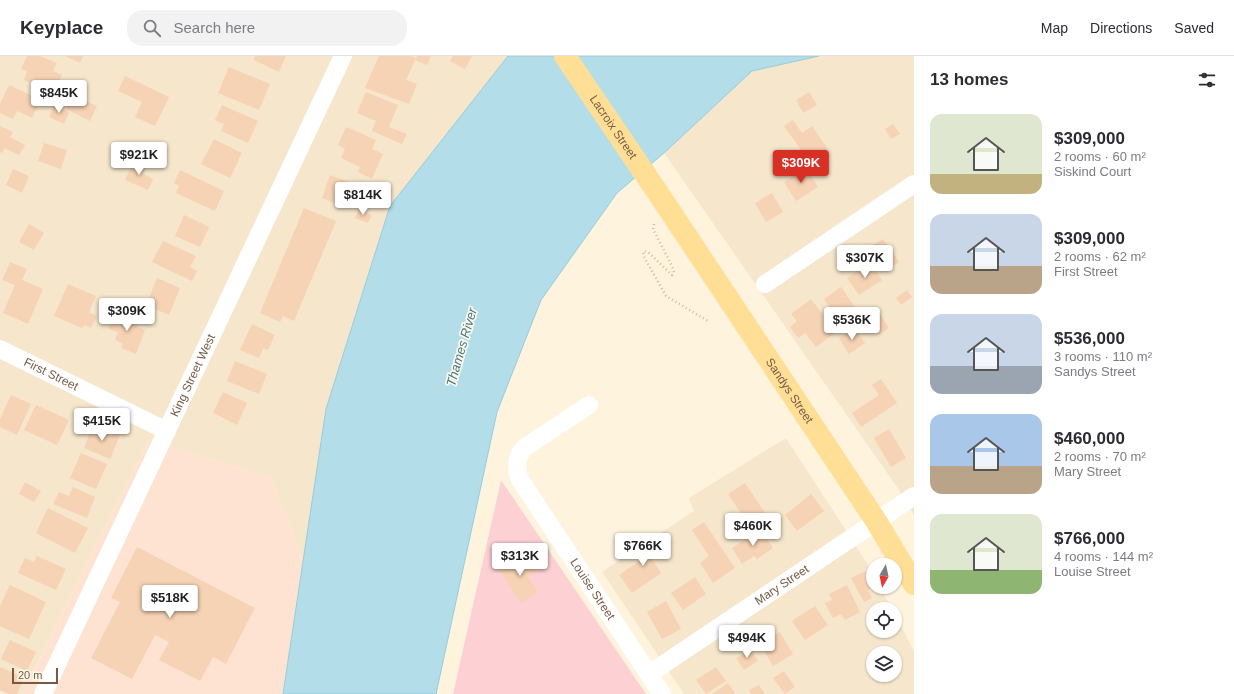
<!DOCTYPE html>
<html lang="en">
<head>
<meta charset="utf-8">
<style>
  :root { --surface:#fff; --page:#f2f2f3; --text:#2b2b33; --muted:#7c7c81; --line:#e1e1e2; --accent:#d93025 }
  body { margin:0; font-family:Helvetica,sans-serif; background:var(--page); color:var(--text); height:100vh; display:flex; flex-direction:column; font-size:15px; white-space:nowrap }
  * { box-sizing:border-box; margin:0 }
  p { font-size:13px; color:var(--muted) }
  .icon { flex:none; width:22px; height:22px; fill:none; stroke:currentColor; stroke-width:2; stroke-linecap:round; stroke-linejoin:round }
  .map { position:relative; flex:1; overflow:hidden }
  .side { display:flex; flex-direction:column; background:var(--surface); width:320px }
  .side>* { flex:none }
  .needle { width:26px; rotate:189deg }
  .buttons { position:absolute; left:866px; top:502px; display:grid; gap:8px }
  .buttons a { display:grid; place-items:center; width:36px; height:36px; border-radius:50%; background:var(--surface); box-shadow:0 1px 3px #0004; font-size:20px }
  .scale { position:absolute; left:12px; bottom:10px; width:46px; box-sizing:border-box; padding-left:4px; border:2px solid #765a45; border-top:0; font-size:11px; line-height:14px; white-space:nowrap; color:#765a45; -webkit-text-stroke:3px #fff7e7; paint-order:stroke }
  .price { position:absolute; translate:-50% -34px; padding:0 9px; border-radius:4px; background:#fff; color:#222; font-size:13px; line-height:26px; filter:drop-shadow(0 1px 2px #0008) }
  .price::after { content:''; position:absolute; left:50%; top:24px; width:12px; height:9px; margin-left:-6px; background:inherit; clip-path:polygon(0 0,100% 0,50% 100%) }
  .price.active { background:var(--accent); color:#fff }
  ul { padding:0; list-style:none }
  li { display:flex; align-items:center; gap:12px; height:100px; padding:0 16px }
  li span { display:grid; place-items:center; flex:none; width:112px; height:80px; border-radius:12px; color:#555 }
  li>.icon { margin-inline-start:auto }
  span .icon { width:48px; height:48px; fill:#fffc; stroke-width:1 }
  li b { font-size:17px }
  h2 { display:flex; justify-content:space-between; align-items:center; height:48px; padding:0 16px; font-size:17px }
  header { display:flex; align-items:center; gap:24px; box-sizing:border-box; height:56px; padding:0 20px; background:var(--surface); border-bottom:1px solid var(--line) }
  header strong { font-size:19px }
  nav { display:flex; gap:22px; margin-inline-start:auto; font-size:14px }
  .search { width:280px; height:36px; background:var(--page); display:flex; align-items:center; gap:10px; box-sizing:border-box; padding:0 14px; border-radius:16px; color:var(--muted); font-size:15px }
  main { display:flex; flex:1; min-height:0 }
  .map>svg:first-child { display:block }
  .residential { fill:#f6e6cc; fill-rule:evenodd }
  .commercial { fill:#ffe3d2 }
  .medical { fill:#fdd1d3 }
  .water { fill:#b2dde9; stroke:#97ccdb }
  .building { fill:#f6d3b4 }
  .lines { fill:none; stroke-linecap:round; stroke-linejoin:round }
  .path { stroke:#dab697; stroke-width:2.5; stroke-dasharray:1 3; stroke-linecap:butt }
  .minor { stroke:#fff; stroke-width:18 }
  .major { stroke:#ffdf95; stroke-width:22 }
  .labels { text-anchor:middle; stroke-width:3.5; stroke-linejoin:round; paint-order:stroke }
  .street-label { font-size:12px; fill:#765a45; stroke:#fff7e7 }
  .water-label { font-size:13px; font-style:italic; fill:#3c798c; stroke:#fff7e7 }
</style>
</head>
<body>
<header>
<strong>Keyplace</strong>
<div class="search"><svg class="icon" aria-label="search" viewBox="0 0 24 24"><circle cx="10" cy="10" r="6"/><path d="M15 15l6 6"/></svg>Search here</div>
<nav><a>Map</a><a>Directions</a><a>Saved</a></nav>
</header>
<main>
<div class="map">
<svg width="914" height="638" viewBox="0 0 914 638">
  <rect width="100%" height="100%" fill="#fef4de"/>
  <path class="residential" d="M0 0H508L390 150 326 353 304 507 271 422 149 384 22 638H5L0 636Z
    M819 0H914V459L899 434 664 97 752 15Z
    M786 382 865 504 873 519V531H880L892 553H873V575H895V559L914 595V638H684L602 516 694 455 689 442ZM873 597H895V619H873Z"/>
  <path class="commercial" d="M149 384 271 422 304 507 283 638H22Z"/>
  <path class="medical" d="M501 424 646 638H453Z"/>
  <path class="water" d="M508 0H819L752 15 664 97 617 137 541 244 497 356 436 638H283L326 353 390 150Z"/>
  <path class="building" d="M27 0H40L57 7 53 15 62 19 54 37 24 24 27 15 21 13Z
    M65 0H83L80 7Z
    M255 0H286L279 16 254 4Z
    M379 0H411L416 2 417 0H431L427 9 415 4 406 24 417 28 409 48 365 32Z
    M453 0H472L465 13 450 5Z
    M229 11 270 28 259 54 218 37Z
    M125 20 169 41 155 70 135 61 142 46 118 35Z
    M9 29 41 44 32 62 17 55 13 63 0 57V48Z
    M366 36 398 49 389 71 407 78 402 88 372 75 376 65 357 57Z
    M809 36 817 49 803 57 796 44Z
    M73 39 97 50 90 65 66 53Z
    M54 49 69 56 64 68 49 61Z
    M222 49 258 65 248 87 221 75 224 68 215 64Z
    M793 64 802 77 812 70 829 95 811 108 784 70Z
    M893 68 900 78 891 83 885 73Z
    M0 70 13 76 10 81 25 89 19 99 5 92 2 97 0 96Z
    M346 71 376 84 372 93 383 98 372 123 358 116 360 111 341 102 345 93 338 89Z
    M214 83 242 97 230 122 201 108Z
    M44 87 67 94 61 113 38 105Z
    M134 104 147 110 143 118 153 123 148 134 125 124Z
    M806 112 818 131 796 145 784 126Z
    M13 113 29 120 22 137 6 129Z
    M180 114 224 135 215 155 176 137 179 130 174 127Z
    M330 119 357 129 353 140 345 138 341 150 322 142Z
    M772 137 783 156 766 166 755 147Z
    M304 152 336 165 294 265 283 260 280 266 260 257Z
    M359 153 372 159 368 167 355 162Z
    M184 159 209 171 200 191 175 180Z
    M29 168 44 177 34 194 19 186Z
    M883 183 899 206 886 215 870 191Z
    M163 185 196 200 190 211 197 215 192 225 152 206Z
    M10 206 27 213 22 224 43 233 28 268 3 257 15 229 2 224Z
    M870 206 882 224 859 239 847 222Z
    M157 222 180 232 169 259 146 249Z
    M68 228 96 240 89 256 97 260 91 272 84 269 82 272 54 260Z
    M841 231 861 260 843 271 824 243Z
    M907 234 912 241 901 249 896 242Z
    M811 243 836 276 816 291 805 277 798 282 790 271 797 265 791 258Z
    M115 256 139 266 137 271 145 274 136 298 121 292 123 288 115 284 118 276 108 273Z
    M879 257 889 272 879 279 868 264Z
    M252 268 275 279 268 294 263 292 259 302 240 294Z
    M855 272 865 287 849 298 839 282Z
    M235 305 267 318 259 338 227 325Z
    M881 323 897 347 861 371 852 357 879 339 872 329Z
    M223 336 247 347 237 369 213 357Z
    M11 339 31 348 17 379 0 371V363Z
    M36 349 69 364 57 389 24 374Z
    M93 369 120 379 110 403 84 392Z
    M889 373 906 402 891 411 874 382Z
    M81 397 107 408 96 433 70 422Z
    M25 426 41 435 34 446 19 438Z
    M745 427 765 457 748 468 728 438Z
    M73 431 95 441 87 462 53 448 59 436 69 440Z
    M811 438 824 455 797 475 785 459Z
    M48 452 88 472 75 497 36 477Z
    M704 466 735 512 713 527 700 507 709 500 692 474Z
    M760 473 773 492 757 503 754 500 742 508 732 492Z
    M657 479 664 489 649 499 661 517 632 537 619 519 647 500 640 491Z
    M137 491 255 552 226 608 213 601 200 625 159 604 169 586 155 579 132 623 91 602 120 546 111 542Z
    M524 496 536 516 528 520 538 536 520 547 498 512Z
    M37 500 66 513 56 534 18 517 25 502 34 506Z
    M868 514 873 523V532L868 534 872 542 864 546 851 522Z
    M695 521 706 538 683 554 671 537Z
    M10 529 46 546 29 583 0 570V550Z
    M847 529 860 556 845 564 841 558 833 562 825 547 832 544 829 538Z
    M666 545 681 573 662 583 647 556Z
    M815 550 828 569 805 584 792 565Z
    M780 576 793 598 773 610 760 588Z
    M10 584 36 596 27 615 1 603Z
    M751 593 758 605 744 614 736 602Z
    M0 611 24 621 17 638H9L0 634Z
    M716 611 726 625 706 638 696 624Z
    M784 615 795 631 785 638 773 622Z
    M728 627 735 637 733 638H712Z
    M759 629 765 638H751L749 634Z"/>
  <g class="lines">
    <path class="path" d="M654 168 653 173 672 210 674 216 672 219 649 197 644 195 643 199 666 240 708 265"/>
    <g class="minor">
      <path d="M765 228 914 128"/>
      <path id="s1" d="M0 293 167 375"/>
      <path id="s2" d="M589 349 524 392C516 401 516 410 519 422L662 638"/>
      <path id="s3" d="M649 618 914 440"/>
      <path id="s4" d="M43 638 343 0"/>
    </g>
    <path class="major" id="s5" d="M565 0 662 143 876 465 914 528"/>
  </g>
  <g class="labels">
    <g class="street-label">
      <text dy="4" stroke="none"><textPath href="#s5" startOffset="86">Lacroix Street</textPath></text>
      <text dy="4" stroke="none"><textPath href="#s1" startOffset="57">First Street</textPath></text>
      <text dy="4" stroke="none"><textPath href="#s4" startOffset="352">King Street West</textPath></text>
      <text dy="4" stroke="none"><textPath href="#s5" startOffset="403">Sandys Street</textPath></text>
      <text dy="4" stroke="none"><textPath href="#s3" startOffset="160">Mary Street</textPath></text>
      <text dy="4" stroke="none"><textPath href="#s2" startOffset="243">Louise Street</textPath></text>
    </g>
    <g class="water-label">
      <text transform="translate(461 291) rotate(-74)" y="5">Thames River</text>
    </g>
  </g>
</svg>
<div class="buttons">
<a><svg class="needle" viewBox="-14 -14 28 28"><path d="M0-13l5 13h-10z" fill="#e53935"/><path d="M0 13l5-13h-10z" fill="#7c7c81"/></svg></a>
<a><svg class="icon" aria-label="locate" viewBox="0 0 24 24"><circle cx="12" cy="12" r="6"/><path d="M12 2v4M12 18v4M2 12h4M18 12h4"/></svg></a>
<a><svg class="icon" aria-label="layers" viewBox="0 0 24 24"><path d="M12 4l9 5-9 5-9-5zM3 14l9 5 9-5"/></svg></a>
</div>
<div class="scale">20 m</div>
<b class="price" style="left:59px;top:58px">$845K</b>
<b class="price" style="left:139px;top:120px">$921K</b>
<b class="price active" style="left:801px;top:128px">$309K</b>
<b class="price" style="left:363px;top:160px">$814K</b>
<b class="price" style="left:865px;top:223px">$307K</b>
<b class="price" style="left:127px;top:276px">$309K</b>
<b class="price" style="left:852px;top:285px">$536K</b>
<b class="price" style="left:102px;top:386px">$415K</b>
<b class="price" style="left:753px;top:491px">$460K</b>
<b class="price" style="left:643px;top:511px">$766K</b>
<b class="price" style="left:520px;top:521px">$313K</b>
<b class="price" style="left:170px;top:563px">$518K</b>
<b class="price" style="left:747px;top:603px">$494K</b>
</div>
<section class="side">
<h2>13 homes<svg class="icon" aria-label="filters" viewBox="0 0 24 24"><path d="M4 7h16M4 17h16"/><circle cx="9" cy="7" r="2"/><circle cx="15" cy="17" r="2"/></svg></h2>
<ul>
<li><span style="background:linear-gradient(#dfe7d0 75%,#c2b280 0)"><svg class="icon" aria-label="home" viewBox="0 0 24 24"><path d="M3 11l9-7 9 7M6 9v11h12V9"/></svg></span><div><b>$309,000</b><p>2 rooms · 60 m²</p><p>Siskind Court</p></div></li>
<li><span style="background:linear-gradient(#c9d6e8 65%,#b9a48a 0)"><svg class="icon" aria-label="home" viewBox="0 0 24 24"><path d="M3 11l9-7 9 7M6 9v11h12V9"/></svg></span><div><b>$309,000</b><p>2 rooms · 62 m²</p><p>First Street</p></div></li>
<li><span style="background:linear-gradient(#c9d6e8 65%,#9aa5b1 0)"><svg class="icon" aria-label="home" viewBox="0 0 24 24"><path d="M3 11l9-7 9 7M6 9v11h12V9"/></svg></span><div><b>$536,000</b><p>3 rooms · 110 m²</p><p>Sandys Street</p></div></li>
<li><span style="background:linear-gradient(#a9c7e8 65%,#b9a48a 0)"><svg class="icon" aria-label="home" viewBox="0 0 24 24"><path d="M3 11l9-7 9 7M6 9v11h12V9"/></svg></span><div><b>$460,000</b><p>2 rooms · 70 m²</p><p>Mary Street</p></div></li>
<li><span style="background:linear-gradient(#dfe7d0 70%,#8fb573 0)"><svg class="icon" aria-label="home" viewBox="0 0 24 24"><path d="M3 11l9-7 9 7M6 9v11h12V9"/></svg></span><div><b>$766,000</b><p>4 rooms · 144 m²</p><p>Louise Street</p></div></li>
</ul>
</section>
</main>
</body>
</html>
